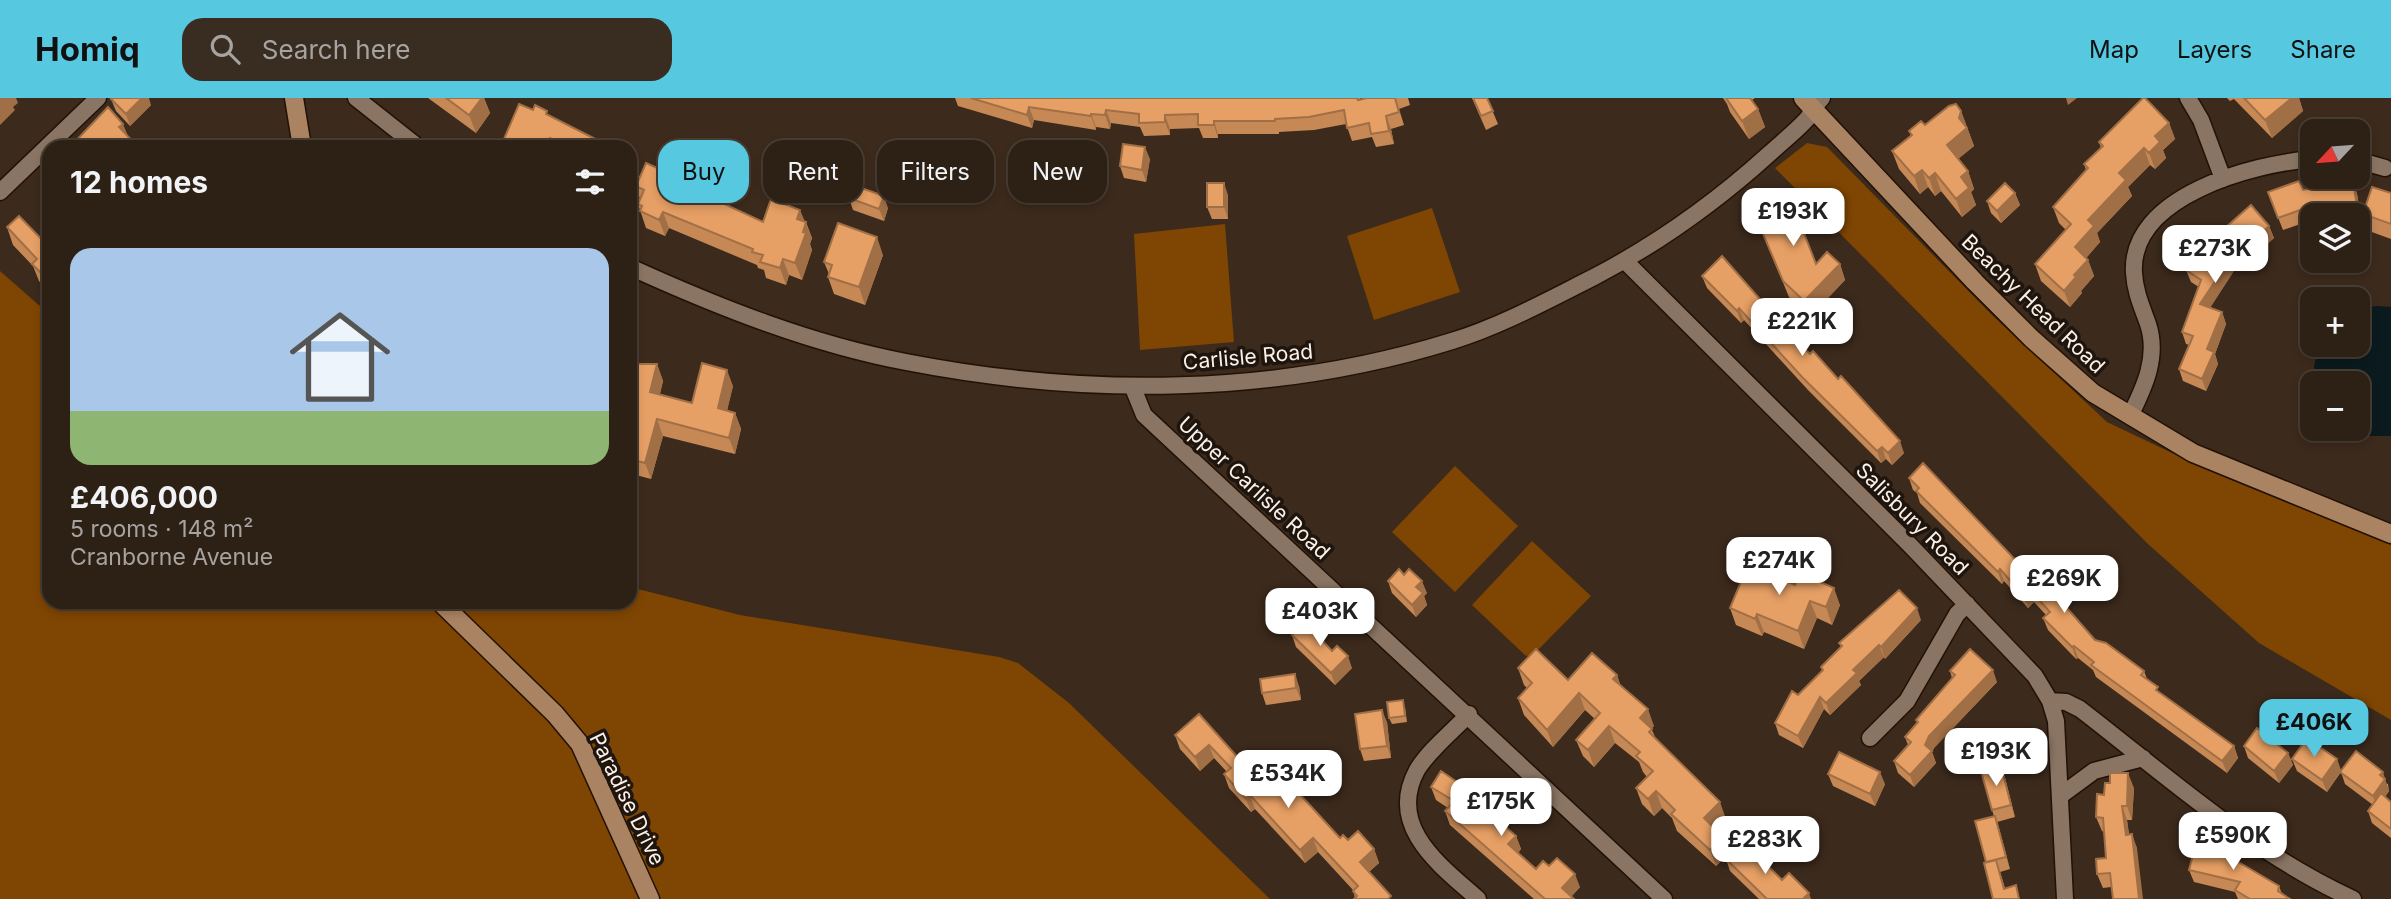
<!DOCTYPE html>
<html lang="en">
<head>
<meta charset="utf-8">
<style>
  :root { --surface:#2d2015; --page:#392d22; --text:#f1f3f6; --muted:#a7a3a0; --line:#483e34; --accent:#56c9e1 }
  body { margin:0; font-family:Inter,sans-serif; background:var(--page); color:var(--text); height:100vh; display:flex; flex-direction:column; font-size:26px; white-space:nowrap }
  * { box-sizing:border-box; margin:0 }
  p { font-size:23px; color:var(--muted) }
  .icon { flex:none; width:38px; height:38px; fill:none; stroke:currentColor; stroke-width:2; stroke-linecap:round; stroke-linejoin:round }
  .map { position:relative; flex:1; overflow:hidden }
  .details { position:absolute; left:42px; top:42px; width:595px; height:469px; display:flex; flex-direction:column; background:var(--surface); border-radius:21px; box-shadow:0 4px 10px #0003,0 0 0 2px var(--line) }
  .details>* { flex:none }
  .banner { position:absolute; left:658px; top:42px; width:665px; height:63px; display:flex; gap:14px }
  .needle { width:46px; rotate:244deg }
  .tools { position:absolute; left:2300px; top:21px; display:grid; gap:14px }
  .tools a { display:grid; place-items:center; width:70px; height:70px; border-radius:14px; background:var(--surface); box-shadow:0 4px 10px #0003,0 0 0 2px var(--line); font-size:35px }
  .price { position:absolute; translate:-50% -60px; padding:0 16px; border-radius:14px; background:#fff; color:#222; font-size:23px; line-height:46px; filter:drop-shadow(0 2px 4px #0008) }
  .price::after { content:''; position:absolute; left:50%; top:42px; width:21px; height:16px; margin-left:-10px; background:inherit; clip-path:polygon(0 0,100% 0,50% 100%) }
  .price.selected { background:var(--accent); color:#111 }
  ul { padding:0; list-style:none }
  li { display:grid; align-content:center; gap:14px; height:371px; padding:0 28px }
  li span { display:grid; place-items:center; height:217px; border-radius:21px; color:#555 }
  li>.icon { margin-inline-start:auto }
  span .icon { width:126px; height:126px; fill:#fffc; stroke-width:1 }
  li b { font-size:30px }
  h2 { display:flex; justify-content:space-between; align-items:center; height:84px; padding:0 28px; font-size:30px }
  .chip { padding:0 24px; border-radius:21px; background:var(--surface); box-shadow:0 4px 10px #0003,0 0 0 2px var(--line); font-size:24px; line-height:63px }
  .chip.selected { background:var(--accent); color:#111 }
  header { display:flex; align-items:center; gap:42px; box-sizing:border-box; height:98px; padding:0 35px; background:var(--accent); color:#111 }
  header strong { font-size:33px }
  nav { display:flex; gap:38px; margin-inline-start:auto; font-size:24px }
  .search { width:490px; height:63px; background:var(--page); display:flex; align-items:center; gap:18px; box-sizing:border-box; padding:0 24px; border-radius:21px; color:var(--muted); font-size:26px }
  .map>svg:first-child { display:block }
  .green { fill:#7f4502 }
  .water { fill:#0a1a1e }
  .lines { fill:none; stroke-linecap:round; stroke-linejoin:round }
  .street-casing { stroke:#221205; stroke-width:19 }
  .secondary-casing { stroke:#221205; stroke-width:21 }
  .street { stroke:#8a7564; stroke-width:16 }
  .secondary { stroke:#aa8362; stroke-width:18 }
  .wall { fill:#c68956 }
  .shaded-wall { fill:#a16f46 }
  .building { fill:#e69f64; stroke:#a16f46; stroke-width:2 }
  .labels { text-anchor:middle; stroke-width:7; stroke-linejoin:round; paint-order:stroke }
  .street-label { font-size:21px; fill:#fcf0e7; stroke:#1d150e }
</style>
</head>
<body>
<header>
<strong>Homiq</strong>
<div class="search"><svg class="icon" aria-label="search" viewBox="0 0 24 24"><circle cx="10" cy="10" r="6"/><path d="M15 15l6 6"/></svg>Search here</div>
<nav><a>Map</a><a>Layers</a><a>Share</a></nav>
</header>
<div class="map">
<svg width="2391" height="801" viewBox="0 0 2391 801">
  <rect width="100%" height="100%" fill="#3c2a1c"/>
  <path class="green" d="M1807 45 1827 49 1992 217 2107 324 2212 374 2391 447V622L2259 545 2148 446 1775 70Z
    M1432 110 1460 194 1374 222 1347 138Z
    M1225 126 1234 244 1140 252 1134 136Z
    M0 173 49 216V504H630V489L740 517 999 559 1018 565 1069 605 1270 801H0Z
    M1455 368 1518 428 1455 494 1392 434Z
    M1532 443 1591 498 1534 556 1526 558 1472 507Z"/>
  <path class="water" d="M2377 208 2391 209V338H2366L2347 331H2357V285H2315L2314 268 2319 247H2357V211Z"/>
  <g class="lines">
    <defs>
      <path id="street" d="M356 0 418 49
        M2188 0 2201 22 2223 81
        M2357 62 2385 70
        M0 94 98 0
        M1625 163 1908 445 2035 578 2050 603 2056 623 2065 801
        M630 169C718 209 811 246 906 264 1086 299 1276 298 1452 243 1501 228 1548 202 1594 179 1659 145 1715 105 1769 56 1781 45 1795 34 1807 21 1812 14 1816 6 1822 0
        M1133 290 1144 317 1664 801
        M2130 318C2144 290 2159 259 2148 226 2142 209 2135 194 2134 175 2129 98 2253 66 2312 61
        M2050 603 2066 604 2080 611C2167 678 2252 755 2353 801
        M1469 616C1453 633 1429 652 1417 672 1386 729 1441 768 1478 801
        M1870 640 1907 603 1957 516 1967 506
        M2060 698 2094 673 2143 660"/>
      <path id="secondary" d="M294 0 302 49
        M1803 0 1975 184 2031 240 2093 295 2193 355 2391 436
        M440 504 555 616 580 646 650 801"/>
    </defs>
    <use href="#street" class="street-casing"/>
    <use href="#secondary" class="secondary-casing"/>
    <use href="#street" class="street"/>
    <use href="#secondary" class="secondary"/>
  </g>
  <path class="wall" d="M428 0H484L490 15 476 35Z
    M955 0H1360V1L1367 0H1408L1410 7 1399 11 1404 27 1391 31 1394 46 1376 49 1372 39 1352 43 1346 26 1314 32 1279 34V36H1218V40H1203L1199 30 1170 31V37L1144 38 1140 29 1111 25 1110 31 1096 29V32L1034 22 1032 30 958 8Z
    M1472 0H1487L1498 26 1486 32Z
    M1723 0H1755L1752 2 1758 11 1765 29 1749 41 1730 14 1727 6Z
    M2227 0H2299L2303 13 2272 40 2234 1 2230 3Z
    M111 1 151 7 130 28 116 13Z
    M533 12 549 18 611 49H507L504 41Z
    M1961 13 1974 48 1958 61 1968 73 1974 91 1971 94 1976 107 1962 119 1941 93 1935 98 1928 89 1920 96 1899 71 1892 53 1911 38 1909 33 1925 27Z
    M2169 25 2175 41 2163 52 2166 60 2155 71 2150 67 2128 89 2132 98 2097 135 2100 144 2086 160 2088 162 2094 178 2081 193 2082 195 2070 209 2041 183 2035 166 2066 132 2059 125 2053 109 2086 72 2084 66 2101 50 2099 44Z
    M1150 61 1146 84 1124 80 1120 68Z
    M2353 84 2357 96 2362 126 2357 127V117H2312V122L2283 132 2268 94 2303 92Z
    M636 88 711 94 714 101 763 124H806L812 140 810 146 812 152 802 182 789 177 786 187 766 180 764 172 758 170 757 167 669 130 665 138 646 130 638 106 640 101Z
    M2015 95 2020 107 2001 125 1991 115 1987 103Z
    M2391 95V141L2369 133 2363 116Z
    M1228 97V121H1212L1207 109Z
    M849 100 888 110 884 123 853 112Z
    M1753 112 1816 166H1840L1845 182 1810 219 1789 199Z
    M2269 128 2274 140 2245 166 2241 162 2210 209 2222 214 2226 226 2215 256 2218 266 2206 293 2183 283 2179 271 2189 247 2186 246 2182 234 2199 189 2191 184 2186 172 2208 145Z
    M7 129 49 149V194L39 183 33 168 13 147Z
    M883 157 865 207 834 196 828 179 829 176 824 164Z
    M1702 178 1765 207 1768 216 1904 355 1892 367 1886 361 1881 365 1808 292 1744 222 1741 225 1707 190Z
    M630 266H657L663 283 660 296 692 305 733 288 727 312 735 315 741 331 735 356 663 338 651 381 636 377 635 383 630 382Z
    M1909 380 2025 472 2095 542 2144 573 2147 581 2160 595 2234 648 2238 660 2227 675 2096 579 2093 572 2078 560 2076 561 2048 532 2043 520 2046 517 2034 504 2028 510 2004 483 2002 486 1920 405 1917 395 1913 392Z
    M1748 467 1840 507 1832 527 1817 520 1804 551 1764 534 1762 538 1736 527 1730 510Z
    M1404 477 1427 495 1424 498 1427 507 1416 519 1392 495 1388 483Z
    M1921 522 1885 561 1884 559 1859 583 1861 587 1830 617 1824 611 1803 650 1779 637 1775 625 1798 597 1822 573 1821 569 1841 549 1839 545Z
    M1292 537 1332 553 1352 570 1335 587 1296 549Z
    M1518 570 1568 582 1617 577 1620 587 1654 628 1651 630 1656 641 1726 721 1716 732 1723 739 1729 755 1716 768 1677 733 1672 720 1662 710 1654 718 1642 706 1636 690 1647 679 1643 674 1639 664 1615 645 1594 669 1583 658 1576 642 1595 621 1585 612 1553 649 1524 617 1518 600 1527 590 1524 587Z
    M1950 573 1997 584 1934 650 1932 654 1936 665 1914 689 1898 675 1894 663 1908 647 1905 639 1917 625 1916 622 1952 580Z
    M1299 588 1301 602 1266 607 1262 595Z
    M1405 609 1407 624 1392 626 1389 620Z
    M1199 616 1240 662 1286 699 1340 740 1374 751 1379 765 1369 774 1391 798 1355 800 1353 792 1318 754 1305 765 1255 711 1251 714 1229 690 1224 676 1227 674 1214 660 1200 673 1180 651 1175 637Z
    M1387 624 1391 660 1364 663 1360 651Z
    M2244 648 2288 655 2293 667 2279 685 2248 660Z
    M2292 661H2337L2341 673 2388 686 2389 693 2385 699 2391 704V740L2372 725 2368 713 2373 707 2345 686 2341 674 2327 694 2297 673Z
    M1828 676 1885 686 1875 708 1833 688Z
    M2005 680 2015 719 1997 724 2010 771 2000 774 2005 790 1993 801 1986 765 1994 718 1992 712Z
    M1431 689 1493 709 1489 714 1516 738 1521 751 1518 755 1536 771 1549 768 1580 789 1571 799 1574 801H1534L1450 727 1445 713 1448 710 1436 702Z
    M2134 690 2132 722H2127L2129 736 2137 750 2111 789 2103 790 2097 776 2106 760 2104 734 2102 733 2096 719 2104 697Z
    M2210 741 2214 752 2236 758 2239 764 2279 788 2282 796 2290 801H2238L2235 794 2194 784 2189 772Z
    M1726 761 1782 782 1811 801H1759L1730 773Z"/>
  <path class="shaded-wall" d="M0 0H16L18 5 13 9 15 12 0 27Z
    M142 0H149L151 7 130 28 126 16Z
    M482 0H484L490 15 476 35 469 17Z
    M2066 0H2077L2068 7Z
    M2292 0H2299L2303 13 2272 40 2265 22Z
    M1029 9 1034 22 1032 30 1027 17Z
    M1758 11 1765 29 1749 41 1742 23Z
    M1106 12 1111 25 1110 31 1105 17Z
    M1961 13 1974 48 1953 65 1947 47Z
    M1091 16 1096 29V32L1091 18Z
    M1165 17 1170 31V37L1165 24Z
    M1386 18 1391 31 1394 46 1389 33Z
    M1214 23 1218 36V40L1214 27Z
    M2169 25 2175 41 2163 52 2166 60 2155 71 2149 55 2155 38Z
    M123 26 130 43 119 29Z
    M550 40 553 49H546Z
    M1145 49 1150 61 1146 84 1142 72Z
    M2144 50 2150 67 2128 89 2132 98 2097 135 2100 144 2081 166 2075 149 2088 122 2119 75Z
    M1922 72 1928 89 1920 96 1914 78Z
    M1968 73 1974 91 1971 94 1976 107 1962 119 1956 101 1961 79Z
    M1935 75 1941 93 1935 98 1929 80Z
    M2353 84 2357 96 2362 126 2358 114Z
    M1224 85 1228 97V121L1224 109Z
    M2015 95 2020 107 2001 125 1997 113Z
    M884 98 888 110 884 123 879 111Z
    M800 112 812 140 810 146 812 152 802 182 795 165 797 121Z
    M663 114 669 130 665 138 659 122Z
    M2269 128 2274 140 2245 166 2241 154Z
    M877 139 883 157 865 207 859 189Z
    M2237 150 2241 162 2205 218 2200 206Z
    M783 161 789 177 786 187 780 170Z
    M2088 162 2094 178 2081 193 2082 195 2070 209 2064 193 2074 177Z
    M1840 166 1845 182 1810 219 1804 203Z
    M1739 210 1744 222 1741 225 1737 213Z
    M2222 214 2226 226 2215 256 2218 266 2206 293 2202 281 2207 251Z
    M657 266 663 283 656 310 650 294Z
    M727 272 733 288 724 326 718 310Z
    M735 315 741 331 735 356 729 340Z
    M657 321 663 338 651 381 645 365Z
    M1900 343 1904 355 1892 367 1888 355Z
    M1882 349 1886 361 1881 365 1877 353Z
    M630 361 636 377 635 383 630 371Z
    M2000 471 2004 483 2002 486 1998 474Z
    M1422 483 1427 495 1424 498 1427 507 1416 519 1412 507 1416 489Z
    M1834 490 1840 507 1832 527 1826 509Z
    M2030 492 2034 504 2028 510 2024 498Z
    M1810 503 1817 520 1804 551 1798 533Z
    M1917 510 1921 522 1885 561 1881 549Z
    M1757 516 1764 534 1762 538 1755 521Z
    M1879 547 1884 559 1859 583 1861 587 1830 617 1826 605 1853 572Z
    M2074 548 2078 560 2076 561 2072 549Z
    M1348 558 1352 570 1335 587 1331 575Z
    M1993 572 1997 584 1934 650 1932 654 1936 665 1914 689 1910 677 1929 638Z
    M1295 576 1299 588 1301 602 1296 590Z
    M1617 577 1623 594 1613 581Z
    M1579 595 1585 612 1553 649 1547 632Z
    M1820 599 1824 611 1803 650 1798 638Z
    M1648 611 1654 628 1646 637 1640 620Z
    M1382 612 1387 624 1391 660 1387 648Z
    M1609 628 1615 645 1594 669 1588 652Z
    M1209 647 1214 660 1200 673 1195 659Z
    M2234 648 2238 660 2227 675 2222 663Z
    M2288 655 2293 667 2279 685 2274 673Z
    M2337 661 2341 673 2327 694 2322 682Z
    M2001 668 2005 680 2015 719 2011 707Z
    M1880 674 1885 686 1875 708 1870 696Z
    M2383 674 2389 693 2377 710 2373 698 2380 677Z
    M2128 675 2134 690 2132 722 2127 708Z
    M1656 693 1662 710 1654 718 1648 701Z
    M1488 696 1493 709 1485 719 1480 706Z
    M1250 697 1255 711 1251 714 1246 701Z
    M1720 704 1726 721 1711 737 1704 720Z
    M2122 708 2127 722 2131 751 2126 737Z
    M1995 718 1999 730 2010 771 2006 759Z
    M2132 736 2137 750 2143 801H2139Z
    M1516 738 1521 751 1513 760 1508 746Z
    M1723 739 1729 755 1716 768 1710 752Z
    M1313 740 1318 754 1305 765 1300 752Z
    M2210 741 2215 753 2208 750Z
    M1374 751 1379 765 1365 777 1360 764Z
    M1575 776 1580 789 1569 801 1562 790Z
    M1809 795 1811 801H1803Z"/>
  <path class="building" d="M113 0H142L126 16 111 1Z
    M446 0H482L469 17Z
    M971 0H1357L1358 2 1367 0H1395L1399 14 1386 18 1389 33 1371 36 1369 25 1347 30 1344 12 1309 19 1275 21V23H1214V27H1198V16L1165 17V24L1139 25V16L1106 12 1105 17 1091 16V18L1029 9 1027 17Z
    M1473 0H1487L1493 13 1481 18Z
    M1726 0H1750L1758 11 1742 23Z
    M2143 0H2145L2169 25 2155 38 2160 44 2149 55 2144 50 2119 75 2126 82 2088 122 2094 128 2075 149 2088 162 2074 177 2076 179 2064 193 2035 166 2071 126 2053 109 2088 70 2084 66 2103 48 2099 44Z
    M2244 0H2292L2265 22Z
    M519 6 533 12 535 7 547 13 546 16 611 49H569L550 40 546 49H536L529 46 527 49H522L504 41Z
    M1956 6 1961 13 1959 20 1967 30 1947 47 1968 73 1961 79 1969 90 1956 101 1935 75 1929 80 1922 72 1914 78 1892 53 1912 37 1909 33 1921 23 1925 27 1949 8Z
    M108 9 123 26 119 29 138 49H70Z
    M1123 46 1145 49 1142 72 1120 68Z
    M646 65 711 94 709 99 763 124 771 101 800 112 797 121 806 124 803 134 806 135 795 165 783 161 780 170 760 164 763 157 752 154 753 151 663 114 659 122 640 113 642 108 638 106 644 92 636 88Z
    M2299 83 2303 92 2353 84 2358 114 2340 117H2318L2317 106 2278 120 2268 94Z
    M1207 85H1224V109H1207Z
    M2005 85 2015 95 1997 113 1987 103Z
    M853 87 884 98 879 111 849 100Z
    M2372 89 2391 95V126L2363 116Z
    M1789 97 1816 166 1827 154 1840 166 1804 203 1783 183 1753 112Z
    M2251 107 2269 128 2241 154 2237 150 2200 206 2222 214 2207 251 2214 254 2202 281 2179 271 2193 238 2182 234 2201 182 2186 172 2205 143 2208 145Z
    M19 118 49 149V179L47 181 32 166 37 161 7 129Z
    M838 125 877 139 859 189 828 179 832 167 824 164Z
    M1722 158 1765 207 1762 210 1810 256 1813 253 1838 281 1841 278 1900 343 1888 355 1882 349 1877 353 1803 280 1739 210 1737 213 1702 178Z
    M702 265 727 272 718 310 735 315 729 340 657 321 645 365 630 361V362V266H657L650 294 692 305Z
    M1923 365 2025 472 2030 468 2095 542 2106 545 2144 573 2141 577 2158 589 2156 592 2234 648 2222 663 2091 567 2094 564 2074 548 2072 549 2043 520 2050 514 2030 492 2024 498 2000 471 1998 474 1916 393 1919 390 1909 380Z
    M1748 467 1795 487 1800 475 1834 490 1826 509 1810 503 1798 533 1757 516 1755 521 1730 510Z
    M1399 471 1404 477 1409 471 1422 483 1416 489 1423 495 1412 507 1388 483Z
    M1899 492 1917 510 1881 549 1879 547 1853 572 1857 575 1826 605 1820 599 1798 638 1775 625 1792 593 1798 597 1823 572 1821 569 1842 548 1839 545Z
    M1305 524 1332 553 1337 548 1348 558 1331 575 1292 537Z
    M1536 551 1568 582 1592 555 1617 577 1613 581 1648 611 1640 620 1652 631 1649 634 1720 704 1704 720 1723 739 1710 752 1671 716 1675 712 1656 693 1648 701 1636 690 1653 673 1636 658 1640 654 1609 628 1588 652 1576 642 1600 615 1579 595 1547 632 1518 600 1532 585 1518 570Z
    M1970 551 1993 572 1929 638 1925 647 1932 653 1910 677 1894 663 1911 644 1905 639 1918 624 1916 622 1955 577 1950 573Z
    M1295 576 1296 590 1262 595 1260 581Z
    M1403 602 1405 618 1389 620 1387 604Z
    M1382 612 1387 648 1360 651 1355 616Z
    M1199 616 1240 662 1247 656 1286 699 1295 691 1340 740 1343 737 1348 742 1358 733 1374 751 1360 764 1391 798 1388 801H1354L1357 798 1353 793 1358 788 1313 740 1300 752 1250 697 1246 701 1224 676 1231 670 1209 647 1195 659 1175 637Z
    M2257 630 2288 655 2274 673 2244 648Z
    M2307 640 2337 661 2322 682 2292 661Z
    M2356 653 2383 674 2380 677 2385 681 2373 698 2340 674Z
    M1839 654 1880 674 1870 696 1828 676Z
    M2001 668 2011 707 1992 712 1981 673Z
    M1441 673 1466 690 1473 682 1488 696 1480 706 1516 738 1508 746 1536 771 1543 763 1549 768 1557 760 1575 776 1562 790 1574 801H1545L1445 713 1454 703 1431 689Z
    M2110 675H2128L2127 708H2122L2126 737 2132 736 2139 801H2113L2110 775 2097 776 2096 761 2106 760 2103 720 2096 719 2097 696 2104 697 2105 685H2110Z
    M2381 695 2391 704V731L2368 713Z
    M1995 718 2006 759 1986 764 1975 723Z
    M2198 738 2210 741 2208 750 2236 758 2235 762 2279 788 2278 793 2290 801H2250L2235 792 2240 784 2189 772Z
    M1743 743 1782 782 1789 775 1809 795 1803 801H1767L1726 761Z
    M1996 762 2004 791 2016 787 2019 801H1993L1984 765Z"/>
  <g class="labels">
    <g class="street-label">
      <text transform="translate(2033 206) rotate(44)" y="7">Beachy Head Road</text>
      <text transform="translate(1248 259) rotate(-5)" y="7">Carlisle Road</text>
      <text transform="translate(1254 390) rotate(43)" y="7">Upper Carlisle Road</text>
      <text transform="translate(1912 421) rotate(45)" y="7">Salisbury Road</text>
      <text transform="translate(627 701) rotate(64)" y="7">Paradise Drive</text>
    </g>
  </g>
</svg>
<div class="tools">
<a><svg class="needle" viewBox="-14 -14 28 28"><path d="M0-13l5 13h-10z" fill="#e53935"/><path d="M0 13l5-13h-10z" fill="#a7a3a0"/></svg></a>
<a><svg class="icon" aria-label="layers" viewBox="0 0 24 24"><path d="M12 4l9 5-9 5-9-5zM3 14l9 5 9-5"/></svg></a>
<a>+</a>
<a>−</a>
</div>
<b class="price" style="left:1793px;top:150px">£193K</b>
<b class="price" style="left:2215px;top:187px">£273K</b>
<b class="price" style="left:1802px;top:260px">£221K</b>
<b class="price" style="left:1779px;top:499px">£274K</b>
<b class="price" style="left:2064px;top:517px">£269K</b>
<b class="price" style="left:1320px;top:550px">£403K</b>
<b class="price selected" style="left:2314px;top:661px">£406K</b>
<b class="price" style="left:1996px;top:690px">£193K</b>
<b class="price" style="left:1288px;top:712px">£534K</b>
<b class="price" style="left:1501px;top:740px">£175K</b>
<b class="price" style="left:2233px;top:774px">£590K</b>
<b class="price" style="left:1765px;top:778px">£283K</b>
<div class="banner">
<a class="chip selected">Buy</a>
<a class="chip">Rent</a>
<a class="chip">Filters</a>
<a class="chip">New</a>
</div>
<section class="details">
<h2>12 homes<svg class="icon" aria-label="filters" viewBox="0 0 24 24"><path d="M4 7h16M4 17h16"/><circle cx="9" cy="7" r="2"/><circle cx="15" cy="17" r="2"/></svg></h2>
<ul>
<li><span style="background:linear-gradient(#a9c7e8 75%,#8fb573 0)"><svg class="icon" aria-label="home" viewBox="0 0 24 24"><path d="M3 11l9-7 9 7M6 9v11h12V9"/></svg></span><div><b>£406,000</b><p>5 rooms · 148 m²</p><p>Cranborne Avenue</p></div></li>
</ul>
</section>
</div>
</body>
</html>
